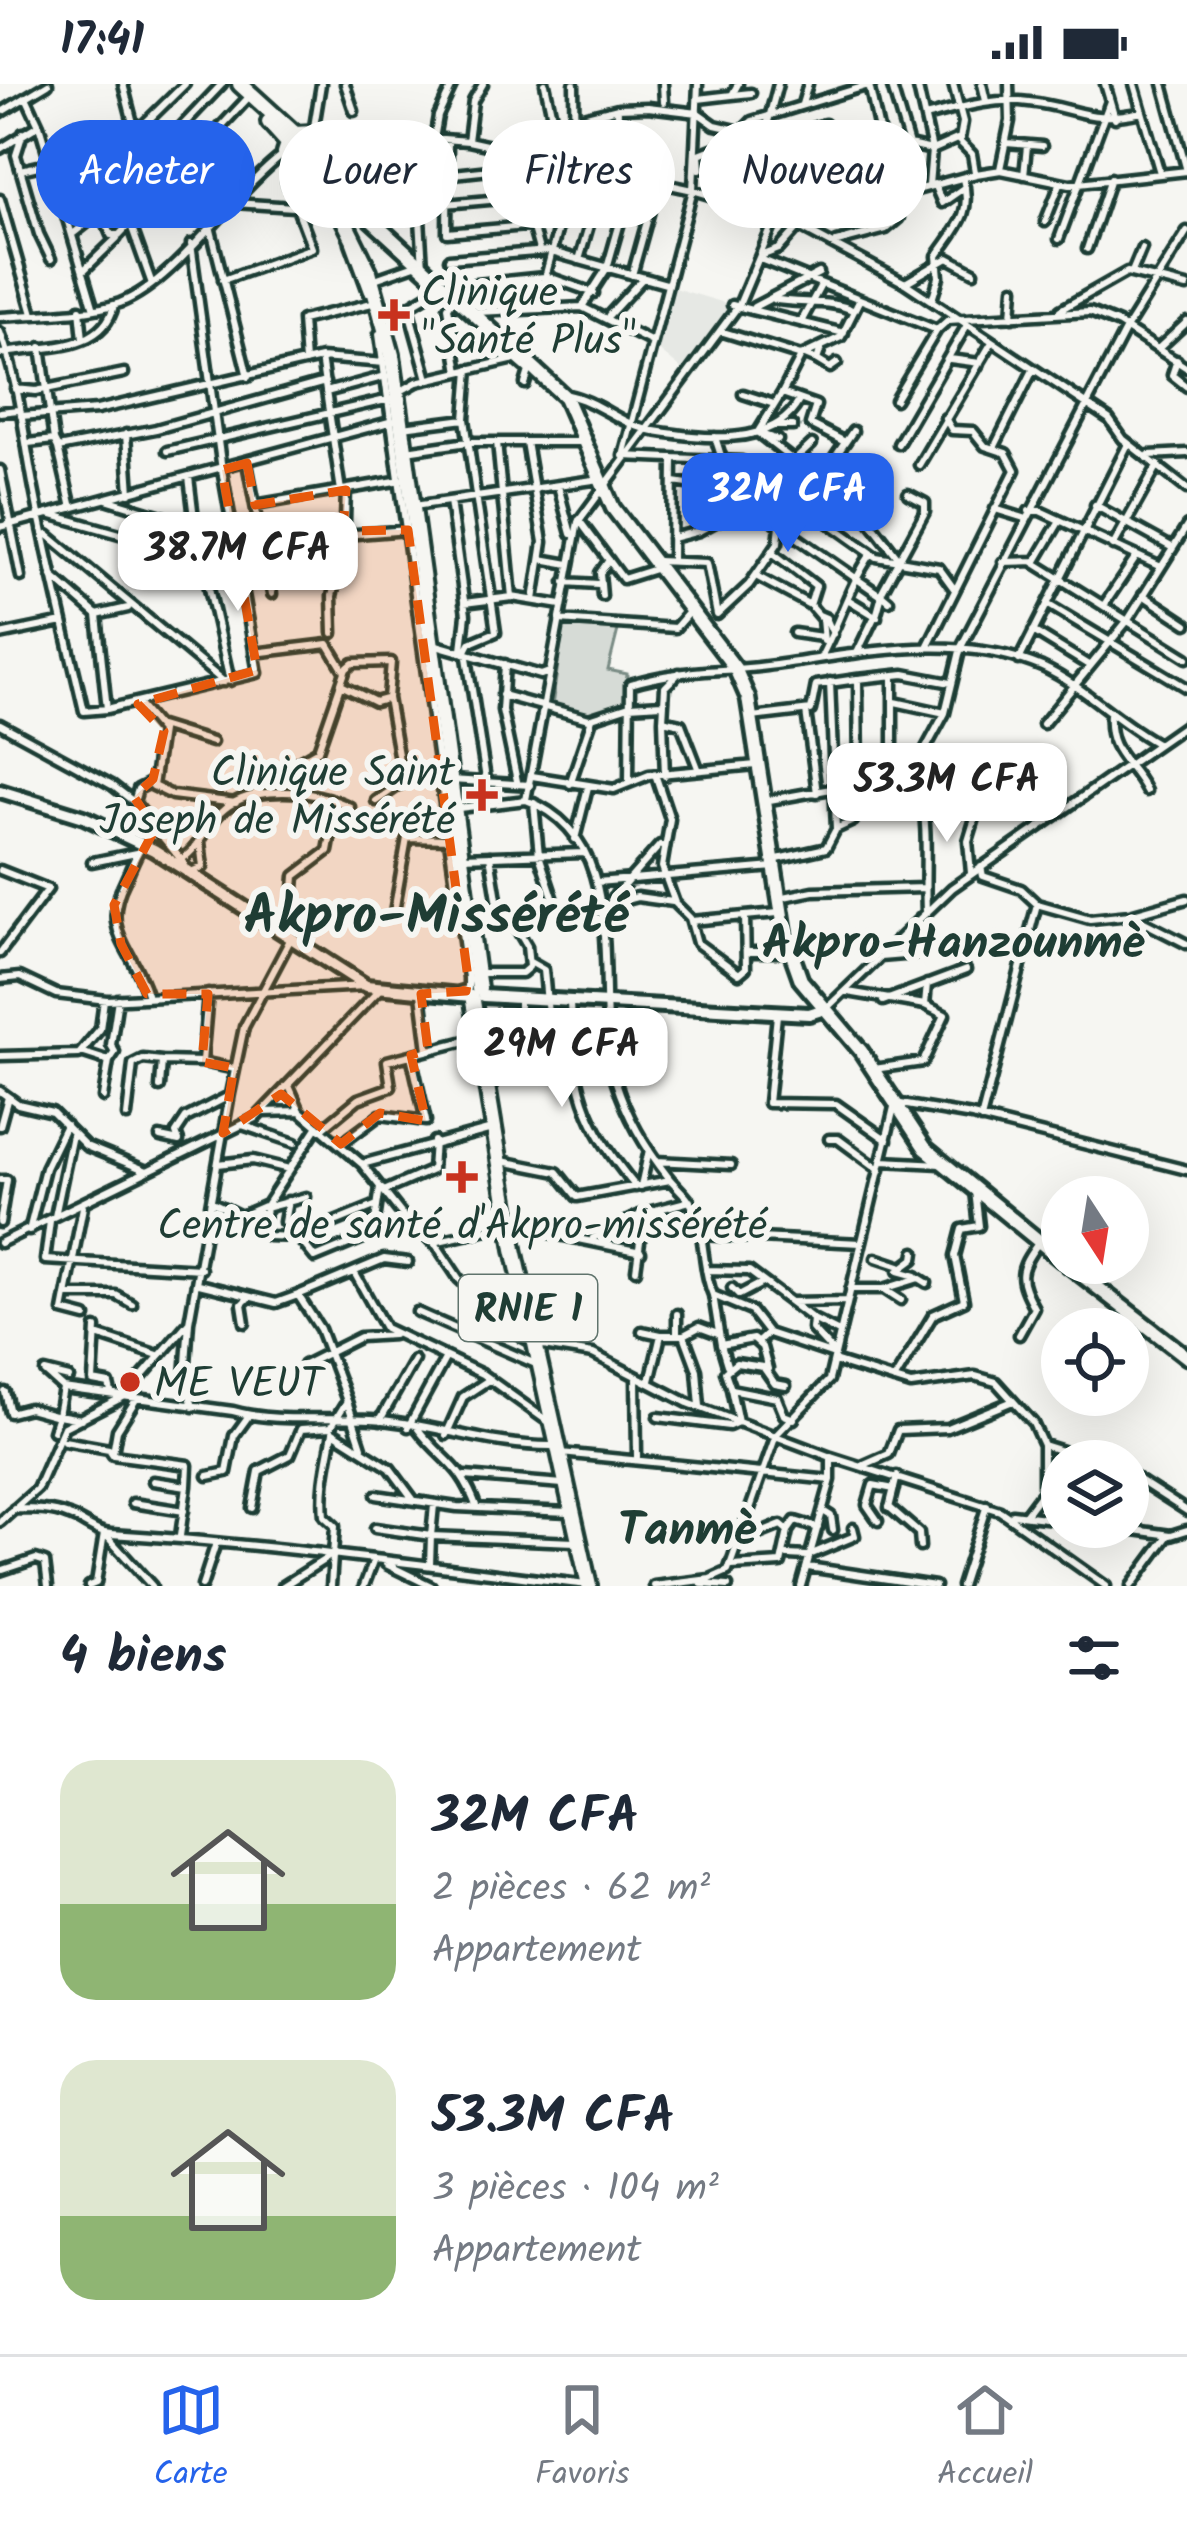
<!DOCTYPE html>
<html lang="fr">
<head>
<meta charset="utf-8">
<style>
  :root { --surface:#fff; --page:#f6f6f7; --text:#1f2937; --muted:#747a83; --line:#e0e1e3; --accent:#2563eb }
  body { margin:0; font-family:Kalam,sans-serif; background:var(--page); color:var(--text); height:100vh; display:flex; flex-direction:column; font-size:45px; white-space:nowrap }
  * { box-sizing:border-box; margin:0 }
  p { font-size:39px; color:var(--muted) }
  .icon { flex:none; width:66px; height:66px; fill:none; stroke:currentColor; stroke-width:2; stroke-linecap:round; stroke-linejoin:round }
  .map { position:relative; height:1502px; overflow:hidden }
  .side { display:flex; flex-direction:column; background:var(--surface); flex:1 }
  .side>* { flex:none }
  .top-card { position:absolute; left:36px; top:36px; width:1116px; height:108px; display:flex; gap:24px }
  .needle { width:78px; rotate:168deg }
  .controls { position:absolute; left:1041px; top:1092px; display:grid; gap:24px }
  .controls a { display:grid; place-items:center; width:108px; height:108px; border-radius:50%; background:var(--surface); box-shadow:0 12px 48px #0002; font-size:60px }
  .price { position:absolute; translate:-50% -102px; padding:0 27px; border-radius:24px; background:#fff; color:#222; font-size:39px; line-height:78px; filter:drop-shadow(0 3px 6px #0008) }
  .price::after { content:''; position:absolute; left:50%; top:72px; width:36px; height:27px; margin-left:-18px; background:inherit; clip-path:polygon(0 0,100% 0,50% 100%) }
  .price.active { background:var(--accent); color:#fff }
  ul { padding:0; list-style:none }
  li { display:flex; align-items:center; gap:36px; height:300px; padding:0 60px }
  li span { display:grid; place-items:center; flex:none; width:336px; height:240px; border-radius:36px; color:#555 }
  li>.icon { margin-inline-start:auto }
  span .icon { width:144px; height:144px; fill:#fffc; stroke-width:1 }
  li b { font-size:51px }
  h2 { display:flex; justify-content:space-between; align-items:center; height:144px; padding:0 60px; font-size:51px }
  .pill { padding:0 42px; border-radius:54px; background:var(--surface); box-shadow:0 12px 48px #0002; font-size:42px; line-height:108px }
  .pill.active { background:var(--accent); color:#fff }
  .status { display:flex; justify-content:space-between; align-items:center; height:84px; padding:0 60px; background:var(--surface); direction:ltr }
  .status svg { height:33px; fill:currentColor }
  .tabs { display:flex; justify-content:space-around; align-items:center; height:168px; border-top:3px solid var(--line); background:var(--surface); font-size:33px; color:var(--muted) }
  .tabs a { display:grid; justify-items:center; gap:6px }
  .tabs .active { color:var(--accent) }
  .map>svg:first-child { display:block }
  .built { fill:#e6e8e4 }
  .garden { fill:#d6dbd6; stroke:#7a8c85; stroke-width:3 }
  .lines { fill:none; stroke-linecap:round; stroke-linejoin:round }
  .minor-casing { stroke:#1f3d34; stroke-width:15 }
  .secondary-casing { stroke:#1f3d34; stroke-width:20 }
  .primary-casing { stroke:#1f3d34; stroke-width:21 }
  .trunk-casing { stroke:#1f3d34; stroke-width:22 }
  .minor { stroke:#f6f6f2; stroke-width:6 }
  .secondary { stroke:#f6f6f2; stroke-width:10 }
  .primary { stroke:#f6f6f2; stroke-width:12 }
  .trunk { stroke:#f6f6f2; stroke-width:14 }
  .marked { fill:#e8590c; fill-opacity:0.2; stroke:#e8590c; stroke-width:9; stroke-dasharray:24 15; stroke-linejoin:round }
  .poi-dot { fill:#c8321e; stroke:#f6f6f2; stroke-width:4.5 }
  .labels { text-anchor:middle; stroke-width:12; stroke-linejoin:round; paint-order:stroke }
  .shield { fill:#f6f6f2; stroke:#60746d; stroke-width:3 }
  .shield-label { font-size:39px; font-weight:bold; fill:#1f3d34 }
  .poi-label { font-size:42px; fill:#1f3d34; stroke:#f6f6f2; text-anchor:start }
  .quarter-label { font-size:48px; font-weight:bold; fill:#1f3d34; stroke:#f6f6f2 }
  .district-label { font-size:54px; font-weight:bold; fill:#1f3d34; stroke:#f6f6f2 }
</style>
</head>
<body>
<div class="status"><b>17:41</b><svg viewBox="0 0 49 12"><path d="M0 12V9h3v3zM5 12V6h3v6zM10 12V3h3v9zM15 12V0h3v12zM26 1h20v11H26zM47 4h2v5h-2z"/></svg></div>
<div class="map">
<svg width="1187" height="1502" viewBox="0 0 1187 1502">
  <rect width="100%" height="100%" fill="#f6f6f2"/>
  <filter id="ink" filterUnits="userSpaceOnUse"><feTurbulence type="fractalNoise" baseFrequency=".00833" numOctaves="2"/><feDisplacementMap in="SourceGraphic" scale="24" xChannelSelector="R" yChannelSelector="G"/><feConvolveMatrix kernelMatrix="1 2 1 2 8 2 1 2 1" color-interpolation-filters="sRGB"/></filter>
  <g filter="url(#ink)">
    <path class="built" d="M671 203 732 221 684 287 656 264Z"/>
    <path class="garden" d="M564 538 618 546 608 586 627 590 625 617 588 632 552 622Z"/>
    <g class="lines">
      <defs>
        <path id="minor" d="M123 0 153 117 165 123 204 118
          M345 0 354 27
          M545 0 553 37 559 39 618 24 648 23 698 29 715 41 763 52
          M663 0 664 18
          M698 0 693 106 623 372 742 377 877 473 939 484 955 506
          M891 0 909 61
          M953 0 963 38 960 55
          M982 0 986 17
          M1105 0 1115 34
          M1134 0 1160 89
          M1163 0 1187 87
          M869 1 893 109
          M732 11 751 9
          M26 13 39 41
          M698 15 732 11 738 0
          M802 20 808 0
          M0 29 48 0
          M925 33C960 24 992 13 1029 18 1080 24 1087 40 1142 28
          M136 48 185 0
          M23 49 16 71 39 150 51 175
          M313 49 321 0
          M321 51 345 47 468 57 693 106 777 131 905 199 1109 335 1123 355 1187 405
          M415 55 423 183
          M434 55 438 32 453 0
          M448 56 447 149 559 139
          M778 56 796 83 805 136
          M468 57 473 17 483 0
          M1006 59 1042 62
          M760 61 825 40
          M0 65 39 41 93 222
          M882 66 909 61 932 66 917 0
          M713 67 721 74H737
          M536 78 537 111
          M146 80 222 0
          M700 85 699 70 733 57 752 37 872 0
          M1000 85 1010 37 1009 0
          M21 86 51 79
          M84 86 111 151H119L247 15
          M616 87 618 24
          M784 88 790 54
          M444 91 536 81
          M1024 91 1027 62
          M752 97 822 81 833 128
          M934 100 942 119 965 103
          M929 101 932 66 957 55 972 70 975 88
          M392 110 445 107
          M721 114 726 86H737
          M0 115 33 230
          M204 118 203 107 212 102 237 115
          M204 118 219 134
          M234 119 294 123
          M445 120 567 109
          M746 121 778 0
          M772 129 774 91
          M1045 138 1060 100
          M131 141 152 200
          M532 141 539 166
          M210 142 248 293
          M74 149 98 130
          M1059 155 1110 17
          M837 158 886 145 899 134
          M350 159 368 208
          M1087 165 1111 94
          M761 172 779 165 805 136 976 90 1001 86 1070 100 1187 87
          M449 175 548 167 666 200
          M760 175 937 246
          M579 176 605 86
          M83 187 117 154
          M1132 188 1142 164
          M632 191 658 98
          M546 192 594 209
          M223 196 312 164 287 98
          M372 196 415 181
          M905 199 948 174 974 188
          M447 203 544 193
          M455 212 448 223 459 288
          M773 215C798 221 833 215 854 227
          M932 216 939 193 937 172C956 144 973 130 963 95
          M538 221 575 78 574 0
          M732 221 844 249
          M381 223H408L443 202
          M408 223 428 295
          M582 223 607 184 633 93
          M754 223 819 189
          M80 225 83 255
          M1060 226 1127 188 1187 203
          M477 228 582 223 650 257
          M609 231 643 194
          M0 233C37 230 85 231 120 219 177 197 233 108 284 70
          M1012 233 1014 204
          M801 238 821 201
          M720 247 801 272 841 253 859 217
          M0 248C20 300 24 356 35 410 49 483 67 554 84 627L107 625 97 531 52 492
          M379 250 468 894V905L460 907
          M41 263 54 356
          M1159 264 1187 238
          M0 270C38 261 103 270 114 221
          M805 271 817 276 821 264
          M801 272 782 309 816 321 810 340 845 358
          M321 274 341 407
          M950 275 980 279
          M817 276 830 284 837 279
          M1177 276 1172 291 1187 303
          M305 278 302 236 372 219
          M469 285 465 335 496 548 470 559 466 567 486 695
          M15 305 36 307 124 289
          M401 307 417 298 515 275 529 287 525 300
          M326 308 386 292
          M743 310 774 320
          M568 311C598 317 624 343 654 347 699 354 773 365 799 317
          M895 316 937 246 948 236 1090 228 1119 240 1187 284
          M0 328 18 326
          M21 332 97 326 321 274 385 279
          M775 342H793
          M403 343 465 335
          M759 346 782 309
          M126 350 130 409
          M715 353 722 375
          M778 356 758 349 794 377 812 360
          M497 358 512 513
          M526 358 543 458 534 516
          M28 359 54 356 58 364 156 345 325 298
          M898 360 967 241
          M58 364 72 424
          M994 364 1033 286
          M167 367 390 315
          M406 367 468 358H583
          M1149 371 1187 369
          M247 379 272 510
          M831 379 853 347
          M919 381 992 258
          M0 386 21 493
          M189 393 195 442
          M674 398 729 406 880 511 925 428V419L908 410
          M558 402 571 450
          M818 402 816 394 836 379 858 388
          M106 415 234 454
          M450 417 466 531 462 565
          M255 421 401 396
          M1095 421 1173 464
          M414 422 600 395
          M995 425 1024 434
          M1029 427H1040L1161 483
          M49 430 208 475 237 476
          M579 436 623 495 658 484
          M0 443 393 337
          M48 451 224 598
          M306 454 408 446
          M672 454 699 447 747 421
          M1113 462 1158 381
          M772 468 816 502 810 521 822 535 824 557
          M202 473 230 597
          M541 475 569 480
          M672 476 673 375
          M656 477 707 479 717 531 749 501 778 459 780 441 818 402 869 436 900 476
          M1003 478 1036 477 1059 438
          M1033 478 1187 574
          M756 492 810 521
          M565 498 598 500
          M1143 511 1187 540
          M602 512 600 489 609 476
          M849 516 877 533
          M464 519 512 513 561 521
          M1047 520 1187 604
          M1104 521 1137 472
          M877 529 882 511 889 517
          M97 531 128 524
          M819 531 826 534 833 550
          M559 536 675 544 689 528
          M1033 547 1090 582
          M333 549 332 512 344 465 346 406
          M794 549 822 553
          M0 551 63 538
          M433 560 541 591 549 588
          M927 563 1015 386 1006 369 985 362 973 347 952 346 945 334
          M254 569 328 560 343 585
          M857 569 873 536
          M821 573C839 539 850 500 871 470
          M1019 576 1128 360
          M505 580 502 626 517 697
          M679 589 665 603 663 636 681 640 698 684
          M830 598 836 745
          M341 601 375 618 386 615
          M502 611 589 635 629 622 662 620
          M895 618 945 629
          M140 622 161 647 153 702 172 711 236 719
          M107 625 258 589 222 386 191 160
          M806 627 817 709
          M1110 630C1107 669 1131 677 1146 707
          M752 633 811 626 816 601 857 595
          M663 636 665 692
          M0 640 112 701 134 718 184 779
          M1043 640 1128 536 1187 442
          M160 642 212 658
          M532 692 614 705 649 691 756 681
          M656 693 670 735 662 783 675 819 690 834 697 859 739 890 746 884 745 832
          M451 696 530 701
          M629 697 630 600C685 584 713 589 767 582 856 571 954 546 1042 583 1084 602 1117 638 1158 660
          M570 700 592 635
          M893 700V592
          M923 710 926 664 945 629 961 563 1126 245 1187 147
          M253 712 268 695 318 666 346 585 353 579 391 578 388 614 403 699
          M526 716C639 757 589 917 616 998 627 1033 646 1065 669 1094 676 1103 687 1111 692 1122 706 1149 701 1183 713 1211
          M376 717 416 689 441 690
          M764 717 859 700H893L921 709C929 748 924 786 926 827
          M134 718 138 705 152 698
          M534 719 539 771 559 831
          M459 724 526 716 578 438 739 221 776 133
          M575 755 588 703
          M142 762C134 773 131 785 125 797 99 848 133 863 147 910
          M490 772 500 833
          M462 773 584 769
          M773 776 826 764 836 745 853 737 859 700 858 595 904 590 951 599
          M92 778 136 769
          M176 778C198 769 204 745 220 729 252 698 315 706 350 723L331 751 328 767 295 792 290 856 244 943 230 1010 189 1238 185 1293 193 1323
          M981 783 983 792 1021 805 1037 820 1090 835 1130 831 1187 815
          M0 786 48 805 0 869
          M193 787 203 783 200 758
          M971 789 968 757 975 734
          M597 798 774 783
          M779 814 813 807 925 804
          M611 816 660 761
          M394 828 407 754 450 755
          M470 833 576 829 637 813 673 818
          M1134 833 1187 860
          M691 837 778 829
          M746 868H789
          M880 873 916 870
          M530 878 544 886 551 964
          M478 889H522L529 883 527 862 511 835
          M0 895 20 893 56 910 107 916 366 902
          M848 908 925 921
          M208 910 202 978 235 985
          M421 910 428 966
          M883 917 966 886
          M570 918C573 1000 582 1039 636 1103
          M828 923 952 804 1187 640
          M777 931 768 1019 836 1020 887 1056
          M483 962 551 964 574 972
          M519 963V915
          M81 968 109 977 103 1013
          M0 972 79 970 100 945 104 916
          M109 977 115 968 111 961 118 915
          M874 985 923 978 945 931 925 921 927 900
          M289 1002 300 1027 362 1080 404 1133 437 1162 459 1195 522 1253 537 1261 593 1270 688 1319 831 1373 1000 1427 1106 1502
          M160 1003 162 977 202 978
          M0 1007 18 1020 52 1028 86 1062 147 1087
          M263 1028 300 1027
          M127 1032 133 980 143 975 162 977
          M981 1035 1037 820
          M242 1041 295 1059
          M0 1042 8 1013
          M318 1042 267 1120 262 1144 268 1152 298 1153 315 1174 373 1150 380 1103
          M323 1044 358 1015 391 1003 387 977 477 954
          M160 1053 179 1057 176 1049 186 1034 229 1012
          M829 1055H838L880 1086
          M341 1060 380 1031 426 1037 411 971
          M502 1077 557 1088 577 1113 670 1096
          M657 1077 731 1081
          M882 1077 941 1080
          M218 1080 253 1076 289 1085
          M362 1080 492 1045
          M0 1096H7L0 1139
          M641 1102 649 1066
          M384 1107 432 1086 434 1057
          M288 1117 284 1138 295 1150
          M212 1118 241 1132 264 1122
          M83 1123 63 1227 86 1233
          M265 1124 306 1113
          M55 1132 72 1051
          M50 1137 45 1176 201 1185
          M29 1147 45 1084 66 1041
          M700 1151 861 1159
          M298 1153 377 1121
          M593 1154 644 1129 690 1117
          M434 1158 510 1141 641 1168
          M0 1159 256 1034 379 906
          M915 1168 914 1175 898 1187 916 1192
          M876 1174 900 1182
          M636 1186 644 1129
          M706 1186 749 1187 813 1235 812 1245 835 1270
          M354 1188 385 1244 482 1290 550 1339
          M199 1200 276 1219 298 1211 320 1245 347 1317 331 1343 301 1345 290 1371 259 1387 252 1424
          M732 1204 739 1211 762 1199
          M850 1205H884L919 1194 927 1199
          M884 1205 901 1216
          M66 1211H116L132 1220
          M298 1211 384 1175 408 1178
          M791 1218 847 1217
          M417 1228 538 1281
          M813 1235 839 1248
          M245 1239 242 1220 247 1215
          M96 1244 93 1297 109 1300 111 1308
          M642 1247 661 1251
          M677 1249V1230
          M97 1251 158 1271
          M684 1251 699 1243 718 1250
          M1019 1251 1034 1224C1018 1194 1017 1187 1039 1158
          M758 1258 768 1249 831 1270
          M721 1261 713 1211 751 1227 768 1249
          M834 1277 911 1301 975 1292 996 1298 1033 1339 1043 1361 1094 1377
          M304 1281 360 1253 393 1251
          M727 1281 721 1261 753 1255 762 1263 768 1285
          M636 1293 637 1373
          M894 1296 933 1231 964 1217 955 1172 962 1145 979 1142 975 1107
          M650 1297 661 1251H684L697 1286 700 1322
          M63 1304 45 1288 69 1294
          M731 1305 725 1288 736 1279 763 1283 775 1300 786 1302
          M5 1308 10 1329 29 1324 58 1332
          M347 1317 362 1363
          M658 1333 729 1342 738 1338 731 1305 777 1314 784 1331 794 1335
          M81 1335 58 1331 63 1304 233 1327C277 1339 324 1332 371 1335 434 1339 493 1364 558 1362
          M380 1336 414 1276
          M408 1343 446 1273
          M418 1345C444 1379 460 1378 477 1424
          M53 1347 58 1331
          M333 1348 390 1384 413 1415
          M446 1351 463 1313 490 1295
          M64 1357 109 1365 113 1371 188 1381 187 1402
          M113 1369 117 1346 137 1314
          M561 1369 831 1396
          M864 1381 889 1370 898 1346 947 1344 1013 1317
          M1128 1389 1187 1427
          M208 1392 227 1388 234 1352 247 1334
          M465 1392 563 1400
          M153 1397 187 1402 180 1452
          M376 1411 457 1423 569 1428
          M133 1419 184 1427
          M889 1423 919 1449 920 1463
          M889 1424 897 1392
          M14 1425C33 1425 52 1425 69 1432 84 1437 95 1449 111 1450 270 1460 429 1482 588 1501
          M823 1427 831 1432 833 1446
          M1012 1430 1062 1436
          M1025 1431 1043 1407V1361
          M878 1437 867 1421 873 1401 894 1405
          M0 1438 37 1405 64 1343 125 1312 188 1239
          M1113 1443 1171 1451 1187 1446
          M375 1444 431 1452 434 1421
          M788 1447 795 1437 818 1444
          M744 1448 756 1451 781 1441 788 1447
          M788 1471 807 1472 855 1452 853 1444
          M386 1480 431 1502
          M430 1480 431 1452 575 1458
          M732 1482 781 1479 788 1447
          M808 1483 935 1502
          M0 1487 36 1475 45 1478 48 1502
          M702 1500 728 1502
          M89 1502 96 1499 104 1449 152 1502
          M202 1502 215 1462
          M283 1502 327 1474
          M331 1502 335 1442 324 1432C321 1402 328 1377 333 1348
          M364 1502 373 1478
          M654 1502 710 1495 728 1487 776 1351 829 1296 895 1019 972 1032 1187 1086
          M801 1502 831 1396V1373
          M961 1502 987 1421
          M1131 1502 1167 1453"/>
        <path id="secondary" d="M0 707 84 733 154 766 366 902 471 912
          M483 912 809 930 825 925"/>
        <path id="primary" d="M326 66 337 98 358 124 565 313 613 424 735 584 748 614 785 851 801 896 861 967 925 1064 1062 1176
          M1066 1179 1187 1273"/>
        <path id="trunk" d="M240 0 295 50 313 49 324 59 322 92 369 187 392 271 479 905
          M269 38 287 58
          M290 54 285 69 293 83H320
          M473 917 514 1165 589 1502"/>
      </defs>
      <use href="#minor" class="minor-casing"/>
      <use href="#secondary" class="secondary-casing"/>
      <use href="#primary" class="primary-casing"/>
      <use href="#trunk" class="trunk-casing"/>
      <use href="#minor" class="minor"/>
      <use href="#secondary" class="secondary"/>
      <use href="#primary" class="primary"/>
      <use href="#trunk" class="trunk"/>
    </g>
  </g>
  <path class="marked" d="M247 379 255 421 346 406 343 447 408 446 468 894 466 907 421 910 428 966 411 971 426 1037 380 1029 341 1060 281 1010 223 1049 234 984 202 978 208 910H147L121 860 114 821 155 745 134 713 153 695 164 647 138 620 257 586 222 386Z"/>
  <g class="poi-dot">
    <path d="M388 213h12v12h12v12h-12v12h-12v-12h-12v-12h12z"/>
    <path d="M476 693h12v12h12v12h-12v12h-12v-12h-12v-12h12z"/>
    <path d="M456 1075h12v12h12v12h-12v12h-12v-12h-12v-12h12z"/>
    <circle cx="130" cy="1298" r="12"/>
  </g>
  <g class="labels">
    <rect class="shield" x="459" y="1191" width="138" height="66" rx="9"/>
    <g class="shield-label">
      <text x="528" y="1238">RNIE 1</text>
    </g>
    <g class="poi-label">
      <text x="421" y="222">Clinique<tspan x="421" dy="48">"Santé Plus"</tspan></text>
      <text x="455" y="702" text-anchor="end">Clinique Saint<tspan x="455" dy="48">Joseph de Missérété</tspan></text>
      <text x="462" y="1155" text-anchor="middle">Centre de santé d'Akpro-missérété</text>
      <text x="154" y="1313">ME VEUT</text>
    </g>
    <g class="quarter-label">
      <text x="953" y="874">Akpro-Hanzounmè</text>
      <text x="687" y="1461">Tanmè</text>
    </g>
    <g class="district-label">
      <text x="436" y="849">Akpro-Missérété</text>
    </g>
  </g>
</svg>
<div class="controls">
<a><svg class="needle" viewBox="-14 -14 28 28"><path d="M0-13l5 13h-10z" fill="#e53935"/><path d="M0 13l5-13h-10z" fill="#747a83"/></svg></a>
<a><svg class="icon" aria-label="locate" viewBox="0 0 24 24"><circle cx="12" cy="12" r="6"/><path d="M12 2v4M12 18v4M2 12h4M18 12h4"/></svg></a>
<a><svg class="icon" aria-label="layers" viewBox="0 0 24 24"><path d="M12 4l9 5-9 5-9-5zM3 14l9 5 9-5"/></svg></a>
</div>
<b class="price active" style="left:788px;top:471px">32M CFA</b>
<b class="price" style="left:238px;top:530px">38.7M CFA</b>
<b class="price" style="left:947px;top:761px">53.3M CFA</b>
<b class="price" style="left:562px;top:1026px">29M CFA</b>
<div class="top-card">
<a class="pill active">Acheter</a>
<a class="pill">Louer</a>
<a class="pill">Filtres</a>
<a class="pill">Nouveau</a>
</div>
</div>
<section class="side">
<h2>4 biens<svg class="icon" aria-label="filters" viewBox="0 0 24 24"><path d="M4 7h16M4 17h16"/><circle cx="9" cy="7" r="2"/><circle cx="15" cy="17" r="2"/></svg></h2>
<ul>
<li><span style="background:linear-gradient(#dfe7d0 60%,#8fb573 0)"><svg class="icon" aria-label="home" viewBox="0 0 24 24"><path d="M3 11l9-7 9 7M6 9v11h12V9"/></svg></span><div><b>32M CFA</b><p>2 pièces · 62 m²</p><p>Appartement</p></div></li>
<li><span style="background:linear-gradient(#dfe7d0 65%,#8fb573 0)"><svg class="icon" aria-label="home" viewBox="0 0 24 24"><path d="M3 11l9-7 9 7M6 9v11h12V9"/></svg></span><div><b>53.3M CFA</b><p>3 pièces · 104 m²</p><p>Appartement</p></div></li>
</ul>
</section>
<nav class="tabs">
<a class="active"><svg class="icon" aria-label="map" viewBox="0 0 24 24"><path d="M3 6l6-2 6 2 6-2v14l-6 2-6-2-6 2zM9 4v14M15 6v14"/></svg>Carte</a>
<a><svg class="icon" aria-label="saved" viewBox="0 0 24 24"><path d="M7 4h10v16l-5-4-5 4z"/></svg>Favoris</a>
<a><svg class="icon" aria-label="home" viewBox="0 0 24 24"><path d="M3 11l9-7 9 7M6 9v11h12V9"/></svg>Accueil</a>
</nav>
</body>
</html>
